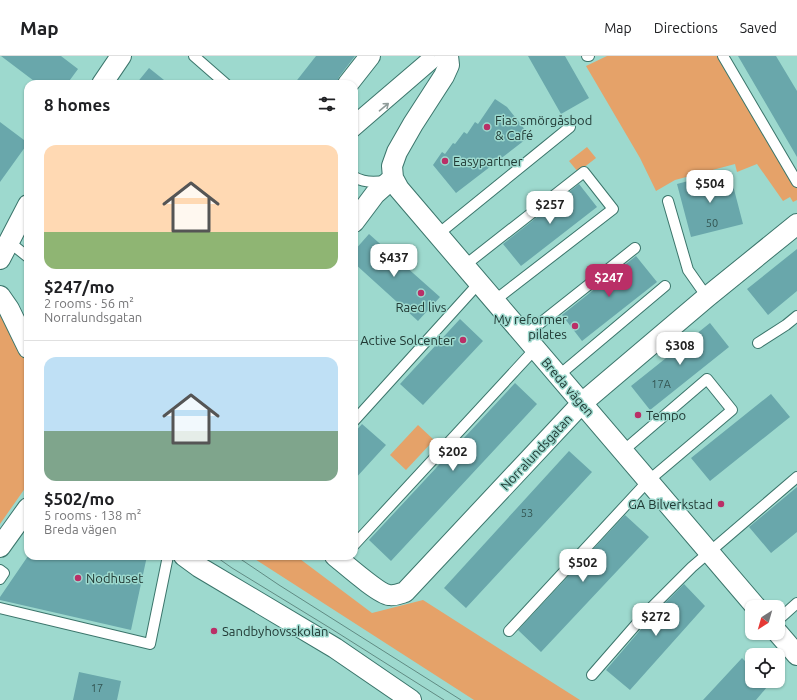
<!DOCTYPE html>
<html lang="en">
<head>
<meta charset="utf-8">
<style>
  :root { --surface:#fff; --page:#f2f2f2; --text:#202124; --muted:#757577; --line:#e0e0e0; --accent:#ba2f67 }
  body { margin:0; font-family:Ubuntu,sans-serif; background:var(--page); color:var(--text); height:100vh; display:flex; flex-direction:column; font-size:15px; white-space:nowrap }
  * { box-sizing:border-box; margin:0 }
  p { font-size:13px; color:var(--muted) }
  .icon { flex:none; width:22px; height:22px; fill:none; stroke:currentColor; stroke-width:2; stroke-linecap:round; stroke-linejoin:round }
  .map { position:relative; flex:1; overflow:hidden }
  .drawer { position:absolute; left:24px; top:24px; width:334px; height:480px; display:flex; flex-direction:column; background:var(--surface); border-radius:12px; box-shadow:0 1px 3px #0004 }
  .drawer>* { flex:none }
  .needle { width:26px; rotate:217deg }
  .tools { position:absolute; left:745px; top:544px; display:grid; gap:8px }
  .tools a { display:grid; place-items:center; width:40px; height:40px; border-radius:8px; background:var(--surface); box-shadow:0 1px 3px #0004; font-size:20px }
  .price { position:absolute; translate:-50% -34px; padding:0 9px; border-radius:8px; background:#fff; color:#222; font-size:13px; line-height:26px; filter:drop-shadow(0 1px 2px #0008) }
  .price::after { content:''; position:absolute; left:50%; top:24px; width:12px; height:9px; margin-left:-6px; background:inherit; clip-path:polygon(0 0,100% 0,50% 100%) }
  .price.current { background:var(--accent); color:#fff }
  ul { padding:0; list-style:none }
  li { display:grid; align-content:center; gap:8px; height:212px; padding:0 20px }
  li+li { border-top:1px solid var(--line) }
  li span { display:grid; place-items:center; height:124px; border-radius:12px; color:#555 }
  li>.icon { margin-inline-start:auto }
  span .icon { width:72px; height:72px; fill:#fffc; stroke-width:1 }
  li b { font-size:17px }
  h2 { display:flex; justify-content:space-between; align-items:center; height:48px; padding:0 20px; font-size:17px }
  header { display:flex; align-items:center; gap:24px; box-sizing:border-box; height:56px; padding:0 20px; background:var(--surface); border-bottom:1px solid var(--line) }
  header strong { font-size:19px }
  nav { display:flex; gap:22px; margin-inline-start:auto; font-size:14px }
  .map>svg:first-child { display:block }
  .green { fill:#e5a269 }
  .building { fill:#69a7ab }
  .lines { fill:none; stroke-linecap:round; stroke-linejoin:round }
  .service-casing { stroke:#3b756b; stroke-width:12 }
  .minor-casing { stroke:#3b756b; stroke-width:22 }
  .service { stroke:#fff; stroke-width:10 }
  .minor { stroke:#fff; stroke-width:20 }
  .tram { stroke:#608b83; stroke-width:1 }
  .oneway { stroke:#909c9a }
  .poi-dot { fill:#ba2f67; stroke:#9dd9ce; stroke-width:1.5 }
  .labels { text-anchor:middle; stroke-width:3; stroke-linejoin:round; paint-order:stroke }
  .number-label { font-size:11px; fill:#335552 }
  .poi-label { font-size:13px; fill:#213a35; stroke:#9dd9ce; text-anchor:start }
  .street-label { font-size:13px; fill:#213a35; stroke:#9dd9ce }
</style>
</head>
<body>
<header>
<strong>Map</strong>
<nav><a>Map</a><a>Directions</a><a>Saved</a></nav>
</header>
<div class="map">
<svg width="797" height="644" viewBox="0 0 797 644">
  <rect width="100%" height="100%" fill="#9dd9ce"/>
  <path class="green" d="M607 0H723L797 126V144L793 146 790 141 783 145 757 108 737 116 735 108 675 124 656 135 640 102 586 10Z
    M587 91 596 102 578 116 569 105Z
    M0 255 28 277V428L0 468Z
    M418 369 434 384 406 414 390 399Z
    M250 500H296L372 557 423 544 580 644H474Z"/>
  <path class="building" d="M1 0H61L78 13 67 28H38Z
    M316 0H355L339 21 337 28H294Z
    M528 0H565L589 42 561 58Z
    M738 0H776L797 35V101Z
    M149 12 169 28H136Z
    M495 43 507 51 530 80 456 137 433 109 442 96 445 98 453 87 455 88 464 76 467 78 475 66 478 68Z
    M0 66 28 87 0 126Z
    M729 114 743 168 691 181 677 128Z
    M579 128 597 151 521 210 503 188Z
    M369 178 440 241 418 265 354 207V195Z
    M797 193V235L768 259 747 233Z
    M636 200 657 226 582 285 562 259Z
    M460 263 483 285 423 349 400 328Z
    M710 267 729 291 650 354 631 330Z
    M515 327 537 348 391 505 369 484Z
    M771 338 790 361 710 425 691 402Z
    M362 368 386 389 354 424V377Z
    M569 395 592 416 466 552 444 532Z
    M797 431V476L771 497 749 471Z
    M625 459 649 481 541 596 518 574Z
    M28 500H147L131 574 0 544V541Z
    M684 528 705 550 630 634 606 614 654 558Z
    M742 602 752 612V625H772L756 644H703Z
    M79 616 121 625 117 644H73Z"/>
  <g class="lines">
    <defs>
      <path id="service" d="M194 0 226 28
        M587 0H589
        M723 0 797 126
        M354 64 429 0
        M354 76 442 0
        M354 121C365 127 375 127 387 124
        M668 145 688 214 707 241
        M437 179 570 71
        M9 186 28 201
        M464 210 584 116 613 153 494 245
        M524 280 635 192
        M758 287 786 269 797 260
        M558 320 665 230
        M354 365 479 227
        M354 489 535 293
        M0 514 4 517 0 523
        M0 552 150 588 168 500
        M778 564 797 547
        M509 575 648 425 732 354 707 323 623 395
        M592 619 647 556 692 511 797 421"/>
      <path id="minor" d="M448 0 449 9 444 20 413 68 397 96 392 110 393 122 399 133 756 551
        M102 28 121 0
        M348 28 370 0
        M354 166 375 138 393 122
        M0 203 28 149
        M0 240 9 253 28 292
        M0 491 28 452
        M184 500 199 511 335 592 411 644
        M335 500C345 508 379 538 389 539 395 540 399 538 405 536L582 347 707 241 797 168
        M778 577 797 599"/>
    </defs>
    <use href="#service" class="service-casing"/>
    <use href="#minor" class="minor-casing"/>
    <use href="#service" class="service"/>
    <use href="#minor" class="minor"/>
    <path class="tram" d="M215 500 232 512 330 572 444 644
      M236 500 279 529 461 644"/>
  </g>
  <defs><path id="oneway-shaft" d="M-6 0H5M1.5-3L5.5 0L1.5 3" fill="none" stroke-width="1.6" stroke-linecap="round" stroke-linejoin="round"/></defs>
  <use class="oneway" href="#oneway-shaft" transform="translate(384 51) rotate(-40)"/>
  <g class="poi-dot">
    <circle cx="487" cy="71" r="4"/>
    <circle cx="445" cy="105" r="4"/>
    <circle cx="421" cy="237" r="4"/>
    <circle cx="575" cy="270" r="4"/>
    <circle cx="463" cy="284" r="4"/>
    <circle cx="638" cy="359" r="4"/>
    <circle cx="721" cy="448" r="4"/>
    <circle cx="78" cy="522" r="4"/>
    <circle cx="214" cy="575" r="4"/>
  </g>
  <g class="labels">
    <g class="number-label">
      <text x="712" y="171">50</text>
      <text x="661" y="332">17A</text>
      <text x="527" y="461">53</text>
      <text x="97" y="636">17</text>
    </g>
    <g class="poi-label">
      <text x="495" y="69">Fias smörgåsbod<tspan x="495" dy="15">&amp; Café</tspan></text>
      <text x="453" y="110">Easypartner</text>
      <text x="421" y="256" text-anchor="middle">Raed livs</text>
      <text x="567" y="268" text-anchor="end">My reformer<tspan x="567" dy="15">pilates</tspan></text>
      <text x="455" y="289" text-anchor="end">Active Solcenter</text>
      <text x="646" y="364">Tempo</text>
      <text x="713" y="453" text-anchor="end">GA Bilverkstad</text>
      <text x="86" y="527">Nodhuset</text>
      <text x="222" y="580">Sandbyhovsskolan</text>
    </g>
    <g class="street-label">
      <text transform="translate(568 331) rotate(49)" y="5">Breda vägen</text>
      <text transform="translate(536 396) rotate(-47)" y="5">Norralundsgatan</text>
    </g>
  </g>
</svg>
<div class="tools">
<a><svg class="needle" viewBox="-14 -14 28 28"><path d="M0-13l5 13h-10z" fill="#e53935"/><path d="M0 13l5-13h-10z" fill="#757577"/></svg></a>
<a><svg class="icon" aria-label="locate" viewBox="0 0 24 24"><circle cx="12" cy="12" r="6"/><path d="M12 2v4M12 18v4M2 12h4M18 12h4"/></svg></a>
</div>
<b class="price" style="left:710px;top:148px">$504</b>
<b class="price" style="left:550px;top:169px">$257</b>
<b class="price" style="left:394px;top:222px">$437</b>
<b class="price current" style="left:609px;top:242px">$247</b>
<b class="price" style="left:680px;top:310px">$308</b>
<b class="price" style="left:453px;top:416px">$202</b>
<b class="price" style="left:583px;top:527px">$502</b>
<b class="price" style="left:656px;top:581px">$272</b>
<section class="drawer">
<h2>8 homes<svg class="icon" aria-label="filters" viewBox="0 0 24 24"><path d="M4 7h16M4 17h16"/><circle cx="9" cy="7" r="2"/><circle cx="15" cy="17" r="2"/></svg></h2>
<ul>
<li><span style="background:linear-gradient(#ffd9b3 70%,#8fb573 0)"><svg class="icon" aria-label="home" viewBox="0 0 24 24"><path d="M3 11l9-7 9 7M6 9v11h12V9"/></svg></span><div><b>$247/mo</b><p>2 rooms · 56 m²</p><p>Norralundsgatan</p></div></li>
<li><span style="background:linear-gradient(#bfe0f5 60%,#7fa58c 0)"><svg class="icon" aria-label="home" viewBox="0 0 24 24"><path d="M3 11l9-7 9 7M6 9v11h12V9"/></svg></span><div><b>$502/mo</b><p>5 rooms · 138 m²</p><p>Breda vägen</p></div></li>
</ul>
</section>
</div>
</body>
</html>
